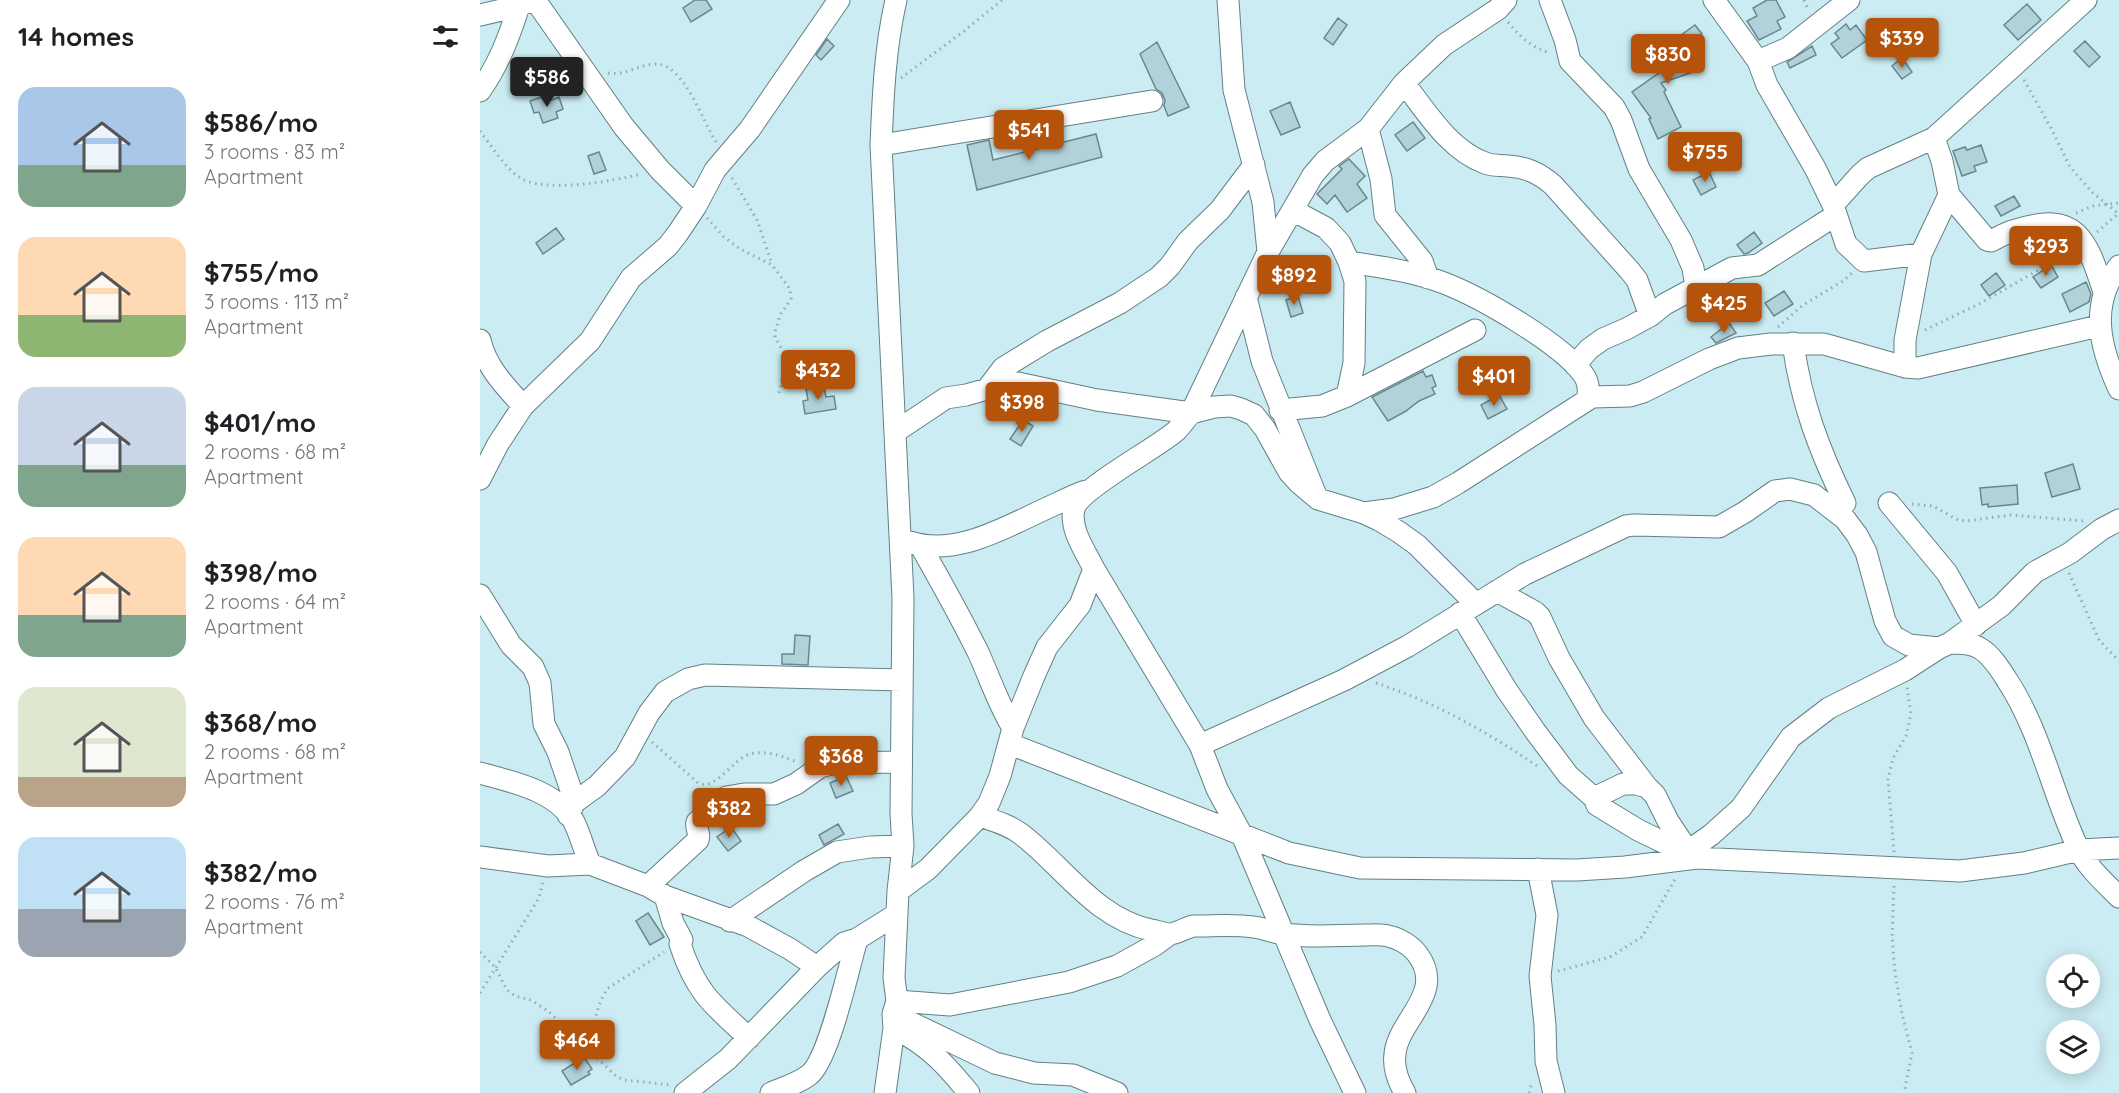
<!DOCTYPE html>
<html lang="en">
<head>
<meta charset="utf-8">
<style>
  :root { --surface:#fff; --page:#f2f2f2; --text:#202124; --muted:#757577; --accent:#b45309 }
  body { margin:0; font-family:Quicksand,sans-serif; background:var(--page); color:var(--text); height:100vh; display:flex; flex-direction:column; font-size:22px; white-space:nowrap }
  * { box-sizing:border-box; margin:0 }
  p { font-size:20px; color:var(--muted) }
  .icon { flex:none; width:33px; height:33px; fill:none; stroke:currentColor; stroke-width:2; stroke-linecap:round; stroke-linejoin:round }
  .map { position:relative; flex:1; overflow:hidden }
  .panel { display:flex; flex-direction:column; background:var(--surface); width:480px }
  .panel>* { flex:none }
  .controls { position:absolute; left:1566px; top:954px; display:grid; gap:12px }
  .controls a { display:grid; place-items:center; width:54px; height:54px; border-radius:50%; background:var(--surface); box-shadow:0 3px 15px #0003; font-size:30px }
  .price { position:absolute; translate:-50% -51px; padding:0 14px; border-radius:6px; background:var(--accent); color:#fff; font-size:20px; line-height:39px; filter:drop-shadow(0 2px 3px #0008) }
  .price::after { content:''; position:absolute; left:50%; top:36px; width:18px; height:14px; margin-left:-9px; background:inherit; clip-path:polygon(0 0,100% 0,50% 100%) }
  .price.current { background:#222; color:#fff }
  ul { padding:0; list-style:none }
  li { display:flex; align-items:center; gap:18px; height:150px; padding:0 18px }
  li span { display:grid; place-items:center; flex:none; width:168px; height:120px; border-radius:18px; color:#555 }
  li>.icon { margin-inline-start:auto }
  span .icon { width:72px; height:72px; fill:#fffc; stroke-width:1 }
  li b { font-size:26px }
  h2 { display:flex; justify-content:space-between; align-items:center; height:72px; padding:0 18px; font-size:26px }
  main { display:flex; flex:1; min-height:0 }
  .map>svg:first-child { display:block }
  .building { fill:#b2d2d9; stroke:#69888d; stroke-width:1.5 }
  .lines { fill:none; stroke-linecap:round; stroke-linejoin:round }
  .minor-casing { stroke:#628086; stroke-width:23 }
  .path { stroke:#92acb1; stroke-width:3; stroke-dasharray:1.5 4.5; stroke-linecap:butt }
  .minor { stroke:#fff; stroke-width:21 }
</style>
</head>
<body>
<main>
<section class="panel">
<h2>14 homes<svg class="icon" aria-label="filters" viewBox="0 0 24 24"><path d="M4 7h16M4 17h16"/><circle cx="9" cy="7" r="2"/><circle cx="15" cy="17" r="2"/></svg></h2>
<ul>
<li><span style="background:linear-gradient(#a9c7e8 65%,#7fa58c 0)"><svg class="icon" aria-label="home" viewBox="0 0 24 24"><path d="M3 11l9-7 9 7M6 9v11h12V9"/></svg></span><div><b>$586/mo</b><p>3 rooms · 83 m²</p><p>Apartment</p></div></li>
<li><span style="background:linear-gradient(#ffd9b3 65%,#8fb573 0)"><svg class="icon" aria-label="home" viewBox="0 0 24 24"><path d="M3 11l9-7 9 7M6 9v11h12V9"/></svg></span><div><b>$755/mo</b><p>3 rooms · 113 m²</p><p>Apartment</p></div></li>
<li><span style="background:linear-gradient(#c9d6e8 65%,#7fa58c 0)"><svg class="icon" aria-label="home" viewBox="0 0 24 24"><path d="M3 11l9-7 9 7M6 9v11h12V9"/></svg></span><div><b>$401/mo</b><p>2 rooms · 68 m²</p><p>Apartment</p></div></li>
<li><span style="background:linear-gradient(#ffd9b3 65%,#7fa58c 0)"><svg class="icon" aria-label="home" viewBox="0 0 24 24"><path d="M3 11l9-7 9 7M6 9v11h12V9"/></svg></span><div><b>$398/mo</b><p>2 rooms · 64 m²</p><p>Apartment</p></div></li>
<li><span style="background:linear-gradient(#dfe7d0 75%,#b9a48a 0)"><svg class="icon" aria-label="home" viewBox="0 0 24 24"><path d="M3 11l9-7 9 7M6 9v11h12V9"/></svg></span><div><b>$368/mo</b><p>2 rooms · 68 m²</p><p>Apartment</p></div></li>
<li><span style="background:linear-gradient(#bfe0f5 60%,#9aa5b1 0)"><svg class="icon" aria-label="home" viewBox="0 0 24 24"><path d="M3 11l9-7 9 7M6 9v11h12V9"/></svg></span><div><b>$382/mo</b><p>2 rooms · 76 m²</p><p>Apartment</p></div></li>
</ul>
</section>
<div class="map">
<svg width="1639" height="1093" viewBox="0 0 1639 1093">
  <rect width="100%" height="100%" fill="#cbecf2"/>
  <path class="building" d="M215 0H226L232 9 211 22 203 8Z
    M1287 0H1296L1305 17 1297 21 1301 29 1279 40 1267 21 1277 16 1273 8Z
    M1547 4 1561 20 1538 40 1524 25Z
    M858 18 867 25 853 45 844 38Z
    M1366 24 1370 30 1376 25 1387 40 1362 58 1351 44 1359 38 1355 33Z
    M1215 25 1222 34 1210 44 1219 70 1181 83 1186 90 1184 92 1201 127 1178 139 1169 119 1171 118 1152 92 1186 68 1199 63 1186 46Z
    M347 39 354 46 341 60 336 55Z
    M1605 41 1620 57 1609 67 1594 51Z
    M677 42 709 107 688 116 684 106 685 100 682 93 676 89 660 54Z
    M1332 46 1336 55 1310 68 1307 62Z
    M1422 58 1432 72 1422 79 1412 66Z
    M70 94 72 100 79 97 83 109 76 112 78 118 63 123 59 112 54 113 50 101Z
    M810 102 820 127 801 135 790 111Z
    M933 122 945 138 927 151 915 135Z
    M616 134 622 157 497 190 487 145 509 140 513 160Z
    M1501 145 1507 162 1494 166 1496 171 1482 176 1473 151 1485 147 1487 150Z
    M119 152 126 170 114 174 108 156Z
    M869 159 885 176 877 184 887 198 867 212 855 195 847 204 837 194 862 169 859 166Z
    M1229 172 1236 187 1221 195 1213 180Z
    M1534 196 1540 206 1521 216 1515 206Z
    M76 228 84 239 63 254 56 243Z
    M1274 232 1282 243 1268 253 1264 254 1257 245Z
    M1571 265 1578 277 1561 288 1553 277Z
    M1516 273 1525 285 1509 296 1501 285Z
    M1606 282 1611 294 1609 302 1590 312 1582 294Z
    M1304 291 1313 304 1294 316 1285 303Z
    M818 296 823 313 811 317 806 300Z
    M1249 323 1256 333 1236 343 1231 337Z
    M943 371 946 377 952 375 956 386 952 388 955 394 939 401 926 411 908 421 892 397Z
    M344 387 346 397 354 396 356 409 325 414 323 401 328 400 326 389Z
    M1019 395 1027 409 1008 419 1001 405Z
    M543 420 553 426 541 446 530 439Z
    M1593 464 1600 489 1572 497 1565 473Z
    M1537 485 1538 504 1508 507V504L1502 505 1500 488Z
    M315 635 330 636 328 665 302 664V654H314Z
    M366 776 373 791 356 798 350 783Z
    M358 824 364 834 344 845 339 835Z
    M251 827 261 841 248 851 237 837Z
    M168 913 184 937 170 945 156 921Z
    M104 1057 112 1069 108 1072 110 1074 91 1085 82 1071Z"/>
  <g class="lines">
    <defs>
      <path id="minor" d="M55 0 144 127 180 170 216 206
        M748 0 754 90 783 202 788 252
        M1070 0 1085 40 1090 61 1134 107 1141 120 1159 169 1201 240 1213 268 1216 287
        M1234 0 1278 61 1287 85 1335 168 1353 205 1366 244 1384 261 1441 254
        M0 15 39 6 49 1
        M1278 61 1308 48 1369 0
        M924 83C946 111 969 150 1005 163 1012 166 1020 165 1028 166 1046 167 1059 173 1073 185L1150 271 1157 280 1170 316
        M0 91C19 64 29 37 39 6
        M888 129 901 179 905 215 942 261 948 278
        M401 145 672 101
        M1469 195 1507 240 1511 241C1519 237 1527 232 1536 230 1598 210 1607 241 1624 292
        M1353 205 1380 175 1388 168 1454 138 1606 0
        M812 212 818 213 846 228 860 243 869 262 875 281 874 363 867 396
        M869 262C901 267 933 271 964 283 1000 297 1085 345 1105 377 1109 384 1109 392 1107 400
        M1639 266C1609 305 1620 348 1639 389
        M766 297 782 361 835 493
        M0 340C6 367 25 386 43 406
        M1313 343C1321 402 1339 450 1365 503
        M1095 365 1109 349 1123 339 1146 329 1170 316 1185 304 1252 268 1278 265 1356 215
        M1425 367V340L1441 254 1469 195 1462 161 1454 138
        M507 389 523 368 567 341 640 303 679 277 690 266 708 241 740 210 774 165
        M800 410 842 406 867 396 995 330
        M415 432 466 398 486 395 525 384 538 383 617 400 711 413 734 407 751 406 761 409 774 415 785 429 809 472 819 483 838 499 884 513 899 520 919 532 937 545 996 604
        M0 479 18 444 43 406 110 341 151 278 188 246 198 233 216 206 235 170 270 129 359 0
        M1409 503 1467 573 1496 625
        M884 513 914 509 953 497 978 483 1112 397 1150 396 1163 392 1229 359 1258 348 1291 344H1344L1425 367 1438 368 1619 326
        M430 542C479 558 532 523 576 504 586 499 596 494 606 491
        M440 545C460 580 480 616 498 652 510 678 518 704 533 728
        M614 569 720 745 737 789 762 835 840 1020 875 1093
        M1017 591 1055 612 1060 617 1079 658 1114 718 1167 787
        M0 595 31 645 53 667 57 676 60 683 64 724 78 752 95 802
        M980 613 1026 689 1055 731 1088 775 1114 798 1117 805 1158 830 1216 858
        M1470 643C1481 643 1492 643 1501 649 1512 656 1520 669 1527 680 1561 732 1572 793 1598 848 1606 866 1625 883 1639 897
        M530 744 809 853 880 868 1097 870 1145 867 1217 858 1480 871 1544 863 1599 850 1639 848
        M720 745 864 680 928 646 1045 574 1146 526 1154 525 1239 527 1265 512 1295 491 1310 489 1334 495 1365 519 1377 535 1386 552 1405 621 1413 636 1429 645 1459 648 1470 643 1521 606 1555 572 1590 553 1622 529 1639 520
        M0 773C32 782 74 790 93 820 100 833 104 850 110 864
        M1114 798 1143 784H1156L1167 787 1175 795 1188 821 1208 851 1205 853
        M88 815 95 802 117 786 145 757 169 713 185 692 208 679 225 675 422 680
        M500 816C515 821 529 825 541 834 584 867 615 918 671 930 676 931 683 933 689 934 697 934 706 927 714 926 734 926 754 924 773 927 784 928 794 933 804 934 831 938 859 935 886 935 893 935 901 934 908 936 919 938 932 946 938 955 966 993 918 1020 915 1054 913 1068 918 1081 925 1093
        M1208 851 1231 835 1261 808 1311 737 1349 708 1425 670 1459 648
        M0 857 68 866 110 864 168 886 185 896 268 926 310 949 337 967 364 943 377 939 417 914
        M1058 869 1067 915 1060 976 1065 1025 1066 1061 1074 1093
        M168 886 218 840C221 834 215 829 217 822L246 797 264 794H294L316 784 340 767 355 763 421 762
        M418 891 448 869 500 816 509 803 520 776 533 728 554 676 567 647 600 605 614 569C606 552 589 529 594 509 599 489 677 448 696 431 701 426 706 419 711 413L788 252 833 175 845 161 888 129 924 83 964 45 1018 9 1026 0
        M185 896 193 923 202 940 200 944C216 993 233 1005 269 1038
        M250 921 324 871 357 852 390 847 423 846
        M417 1001 470 1005 589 982 637 966 675 945 690 934
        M413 1014 515 1063 554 1073 593 1075 637 1093
        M418 1030C450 1047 466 1065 489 1093
        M205 1093 248 1059 337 967
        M291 1093C303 1088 319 1083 329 1075 349 1060 369 966 377 939
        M405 1093 414 1028 413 1014 417 1001 414 978 418 891 423 846 421 814 423 598 401 145C403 96 405 48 416 0"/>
    </defs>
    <use href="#minor" class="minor-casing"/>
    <path class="path" d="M1324 0 1328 9
      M1028 22C1040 37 1051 47 1070 53
      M128 73C145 76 158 65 174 64 203 61 223 122 236 142
      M421 78 484 31 522 0
      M1544 80 1571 128 1590 167 1613 193 1639 214
      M0 131C11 145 25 168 39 177 62 194 134 181 161 174
      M252 178 277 220 292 264
      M1596 213 1613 206 1639 203
      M227 218 244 237 260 249 292 265 310 289 311 299 300 315 295 332V337L307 358 298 397
      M1617 232 1639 213
      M1298 327 1323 305 1363 281 1372 273
      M1445 330 1499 304 1590 252
      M1432 504 1453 506 1478 520 1486 521 1531 515 1604 521
      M1589 573 1619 640 1639 661
      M896 683C955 702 1009 733 1060 768
      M172 742 218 783C237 791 252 759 270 754 286 750 302 756 317 762
      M1414 852 1408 779 1413 758 1426 736 1431 714 1427 687
      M1414 886 1412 937 1415 973 1422 1014 1432 1053 1424 1093
      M0 952 15 967 27 990 35 996 51 1000 68 1011 137 1077 145 1080 191 1085
      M1078 971 1130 957 1162 937 1195 879
      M0 993 59 898 63 882
      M110 1051C112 1031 116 1006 127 989L184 952
      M1049 1093 1052 1082"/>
    <use href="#minor" class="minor"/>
  </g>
</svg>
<div class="controls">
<a><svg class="icon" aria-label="locate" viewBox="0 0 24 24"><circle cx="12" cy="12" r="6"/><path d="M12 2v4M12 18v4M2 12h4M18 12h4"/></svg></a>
<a><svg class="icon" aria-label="layers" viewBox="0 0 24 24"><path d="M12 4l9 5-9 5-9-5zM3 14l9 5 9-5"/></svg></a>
</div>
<b class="price" style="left:1422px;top:69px">$339</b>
<b class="price" style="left:1188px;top:85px">$830</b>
<b class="price current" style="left:67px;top:108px">$586</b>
<b class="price" style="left:549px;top:161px">$541</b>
<b class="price" style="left:1225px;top:183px">$755</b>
<b class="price" style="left:1566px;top:277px">$293</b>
<b class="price" style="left:814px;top:306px">$892</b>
<b class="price" style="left:1244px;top:334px">$425</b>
<b class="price" style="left:338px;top:401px">$432</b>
<b class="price" style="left:1014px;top:407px">$401</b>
<b class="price" style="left:542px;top:433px">$398</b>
<b class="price" style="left:361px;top:787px">$368</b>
<b class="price" style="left:249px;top:839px">$382</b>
<b class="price" style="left:97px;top:1071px">$464</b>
</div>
</main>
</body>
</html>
